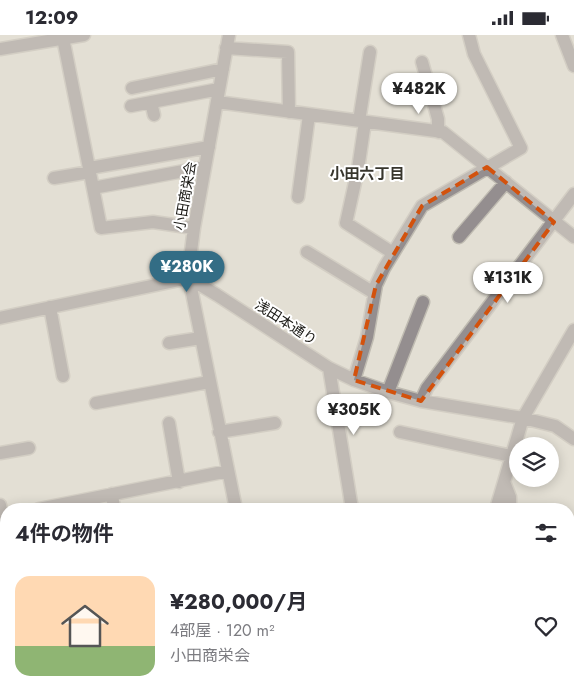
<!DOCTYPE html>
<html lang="ja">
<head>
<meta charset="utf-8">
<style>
  :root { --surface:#fff; --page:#f7f7f7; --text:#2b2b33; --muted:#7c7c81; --line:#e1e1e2; --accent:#336d85 }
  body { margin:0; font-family:Jost,"Noto Sans JP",sans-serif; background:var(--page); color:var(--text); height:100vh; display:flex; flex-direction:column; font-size:19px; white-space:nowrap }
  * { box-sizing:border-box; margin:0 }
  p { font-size:16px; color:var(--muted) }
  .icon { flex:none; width:28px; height:28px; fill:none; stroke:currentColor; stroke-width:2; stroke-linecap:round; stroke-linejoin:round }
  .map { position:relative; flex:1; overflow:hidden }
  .panel { position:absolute; left:0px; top:468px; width:575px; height:196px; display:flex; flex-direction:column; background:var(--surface); border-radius:20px 20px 0 0; box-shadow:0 2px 12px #0003 }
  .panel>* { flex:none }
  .tools { position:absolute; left:509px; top:402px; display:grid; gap:10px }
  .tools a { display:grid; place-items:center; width:50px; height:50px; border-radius:50%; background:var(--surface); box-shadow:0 2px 12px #0003; font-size:25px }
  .price { position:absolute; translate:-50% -42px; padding:0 11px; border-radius:18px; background:#fff; color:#222; font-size:16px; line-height:32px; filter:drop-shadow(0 1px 2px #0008) }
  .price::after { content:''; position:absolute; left:50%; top:30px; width:15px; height:11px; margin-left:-8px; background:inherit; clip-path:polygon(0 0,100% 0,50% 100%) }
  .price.current { background:var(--accent); color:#fff }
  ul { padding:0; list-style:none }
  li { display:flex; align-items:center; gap:15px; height:125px; padding:0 15px }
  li+li { border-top:1px solid var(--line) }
  li span { display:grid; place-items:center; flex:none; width:140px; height:100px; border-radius:15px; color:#555 }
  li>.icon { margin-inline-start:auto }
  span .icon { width:60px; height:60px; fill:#fffc; stroke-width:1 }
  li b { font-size:21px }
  h2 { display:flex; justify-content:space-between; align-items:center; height:60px; padding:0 15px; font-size:21px }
  .status { display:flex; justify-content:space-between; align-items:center; height:35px; padding:0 25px; background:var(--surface); direction:ltr }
  .status svg { height:14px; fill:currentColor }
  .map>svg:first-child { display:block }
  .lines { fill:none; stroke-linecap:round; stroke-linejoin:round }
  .minor-casing { stroke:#bfbbb1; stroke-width:15 }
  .major-casing { stroke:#bfbbb1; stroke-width:15 }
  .highway-casing { stroke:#bfbbb1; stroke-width:18 }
  .minor { stroke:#948e8f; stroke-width:12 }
  .major { stroke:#564c4d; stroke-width:12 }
  .highway { stroke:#413637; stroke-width:15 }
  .marked { fill:none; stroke:#d3520d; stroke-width:4; stroke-dasharray:10 6; stroke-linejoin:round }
  .labels { text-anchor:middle; stroke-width:4; stroke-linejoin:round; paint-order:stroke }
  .street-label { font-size:14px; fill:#191814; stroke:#fff }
  .neighbourhood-label { font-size:15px; font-weight:bold; fill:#38362d; stroke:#fff }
</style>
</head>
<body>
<div class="status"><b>12:09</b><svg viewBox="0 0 49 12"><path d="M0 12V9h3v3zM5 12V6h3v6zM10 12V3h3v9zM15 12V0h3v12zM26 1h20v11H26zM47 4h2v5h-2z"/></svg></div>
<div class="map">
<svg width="574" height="663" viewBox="0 0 574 663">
  <rect width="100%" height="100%" fill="#e3dfd4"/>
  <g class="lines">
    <defs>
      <path id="minor" d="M229 0 194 193 189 232V243L236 474
        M562 0 574 31
        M63 3 101 193 153 187 194 193
        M226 13 288 17 289 77
        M0 14 84 0
        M422 27 438 84V97
        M132 53 223 34
        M151 67 154 80
        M217 67 443 97 574 202
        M131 71 219 54
        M359 86 370 17
        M365 87 358 134 346 188 393 218
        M90 133 209 112
        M54 143 90 137
        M93 153 205 132
        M298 162 309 80
        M459 202 506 147
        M307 217 374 258
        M50 272 63 341
        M0 283 189 243 217 260 329 333 354 345 388 357 421 366 523 383 555 391 574 404
        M169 308 201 303
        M329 333 352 474
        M354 345 367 302 376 250 384 233 422 171 521 113 474 19 469 0
        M388 357 423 267
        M421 366 427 353 574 159
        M96 368 209 347
        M169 388 179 447
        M219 397 275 388
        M400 397 511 421
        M0 418 29 413
        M504 447 510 462V474
        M112 459 114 474
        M0 470 6 503
        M39 474 228 436
        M496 474 523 383 574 295
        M0 640 6 641
        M32 658V663
        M143 658 144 663
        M271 658 272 663
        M431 658H435L439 663"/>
      <path id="major" d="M526 663 533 658"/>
      <path id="highway" d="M569 602 574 598
        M569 622 574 618
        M489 663 496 658
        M515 663 522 658"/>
    </defs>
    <use href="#minor" class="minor-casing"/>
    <use href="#major" class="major-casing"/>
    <use href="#highway" class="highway-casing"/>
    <use href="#minor" class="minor"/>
    <use href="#major" class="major"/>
    <use href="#highway" class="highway"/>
  </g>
  <path d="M0 0H574V663H0ZM487 132 554 187 421 366 354 345 376 250 422 171Z" fill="#e3dfd4" fill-opacity=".55" fill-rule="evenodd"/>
  <path class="marked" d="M487 132 554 187 421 366 354 345 376 250 422 171Z"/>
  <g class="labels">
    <g class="street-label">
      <text transform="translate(185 161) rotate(-80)" y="5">小田商栄会</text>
      <text transform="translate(286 287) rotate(33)" y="5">浅田本通り</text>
    </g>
    <g class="neighbourhood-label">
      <text x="367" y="144">小田六丁目</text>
    </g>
  </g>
</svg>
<div class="tools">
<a><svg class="icon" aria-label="layers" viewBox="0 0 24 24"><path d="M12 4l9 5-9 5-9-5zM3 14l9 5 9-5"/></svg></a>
</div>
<b class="price" style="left:419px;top:80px">¥482K</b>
<b class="price current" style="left:187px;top:258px">¥280K</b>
<b class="price" style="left:508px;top:269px">¥131K</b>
<b class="price" style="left:354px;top:401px">¥305K</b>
<section class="panel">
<h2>4件の物件<svg class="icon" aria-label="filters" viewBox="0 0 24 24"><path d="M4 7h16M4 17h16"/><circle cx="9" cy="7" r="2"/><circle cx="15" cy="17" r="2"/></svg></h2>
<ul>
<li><span style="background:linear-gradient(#ffd9b3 70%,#8fb573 0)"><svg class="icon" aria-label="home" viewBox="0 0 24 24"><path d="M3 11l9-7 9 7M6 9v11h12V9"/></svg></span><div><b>¥280,000/月</b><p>4部屋 · 120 m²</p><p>小田商栄会</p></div><svg class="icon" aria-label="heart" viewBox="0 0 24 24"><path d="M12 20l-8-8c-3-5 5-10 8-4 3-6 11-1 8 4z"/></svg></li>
</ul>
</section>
</div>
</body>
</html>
